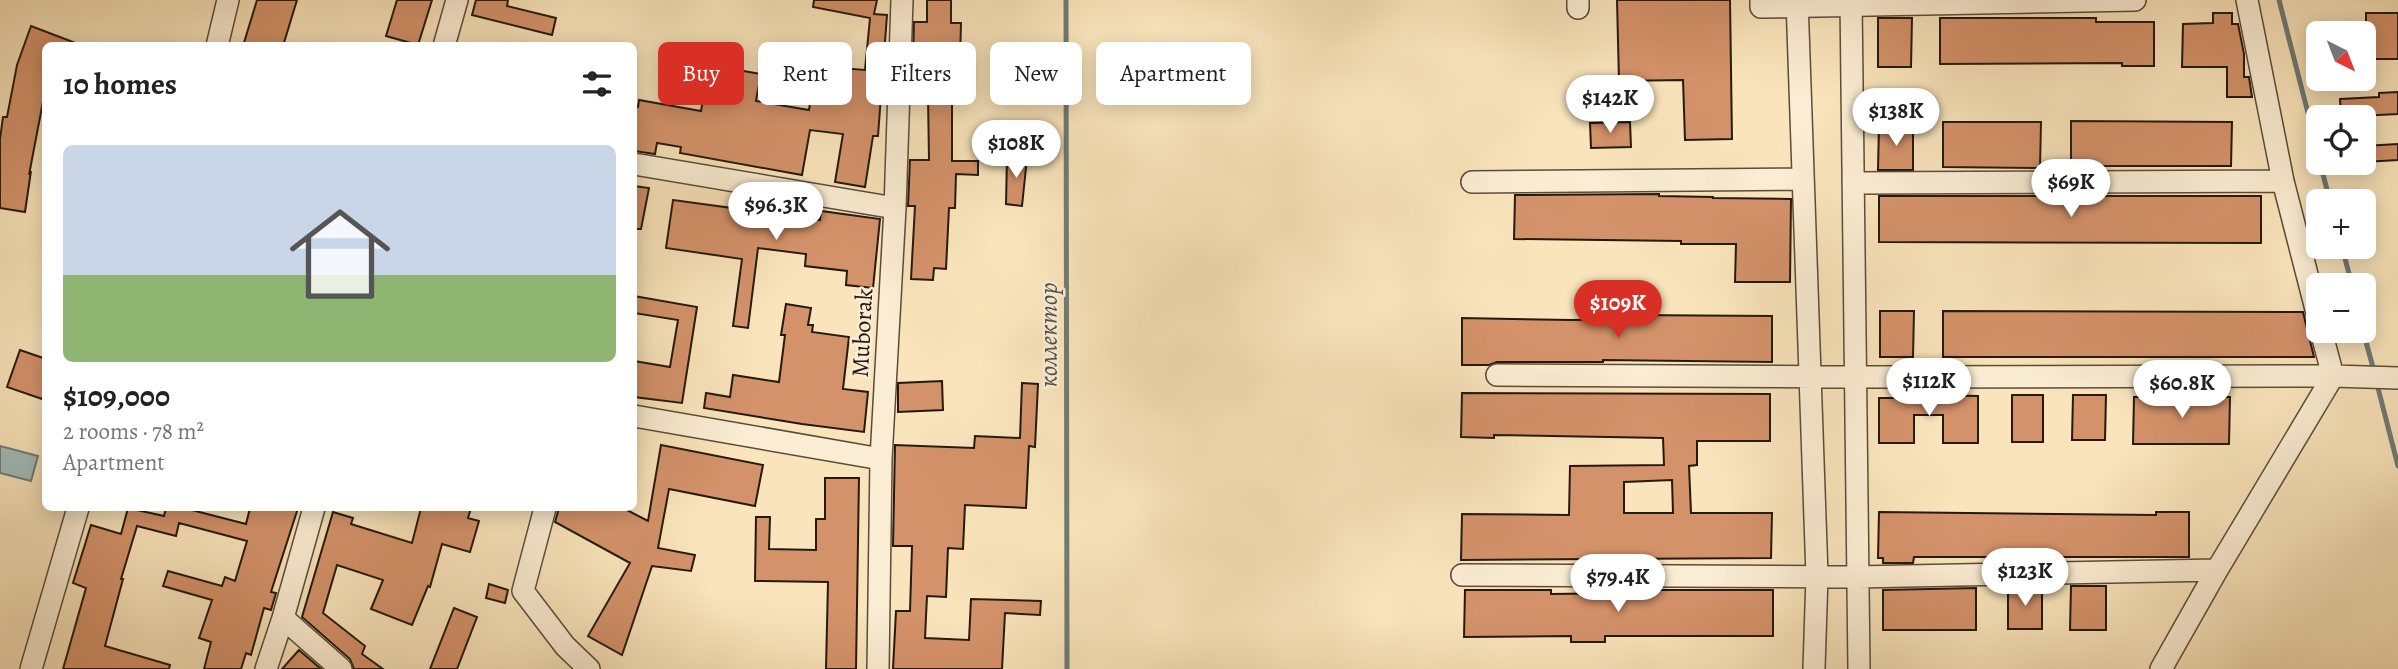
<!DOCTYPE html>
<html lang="en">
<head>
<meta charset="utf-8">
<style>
  :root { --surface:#fff; --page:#f6f6f6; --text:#222; --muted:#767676; --accent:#d93025 }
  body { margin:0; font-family:Alegreya,serif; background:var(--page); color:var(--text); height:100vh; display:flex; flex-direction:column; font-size:26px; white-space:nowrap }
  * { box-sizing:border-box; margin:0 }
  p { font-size:23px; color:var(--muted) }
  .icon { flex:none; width:38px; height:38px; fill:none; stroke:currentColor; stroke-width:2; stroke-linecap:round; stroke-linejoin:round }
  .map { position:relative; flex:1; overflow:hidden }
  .drawer { position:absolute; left:42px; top:42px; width:595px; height:469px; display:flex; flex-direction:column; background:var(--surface); border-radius:10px; box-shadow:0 4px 18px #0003 }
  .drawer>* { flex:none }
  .top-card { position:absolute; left:658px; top:42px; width:665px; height:63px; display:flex; gap:14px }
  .needle { width:46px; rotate:138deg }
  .buttons { position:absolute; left:2306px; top:21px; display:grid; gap:14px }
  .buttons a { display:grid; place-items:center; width:70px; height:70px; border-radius:10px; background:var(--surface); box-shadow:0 4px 18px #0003; font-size:35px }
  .price { position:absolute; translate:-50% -60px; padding:0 16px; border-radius:24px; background:#fff; color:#222; font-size:23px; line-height:46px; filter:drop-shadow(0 2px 4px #0008) }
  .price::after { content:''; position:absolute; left:50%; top:42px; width:21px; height:16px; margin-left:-10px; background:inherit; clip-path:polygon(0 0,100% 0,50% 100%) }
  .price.current { background:var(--accent); color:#fff }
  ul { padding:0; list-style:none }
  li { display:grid; align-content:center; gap:14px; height:371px; padding:0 21px }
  li span { display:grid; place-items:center; height:217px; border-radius:10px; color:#555 }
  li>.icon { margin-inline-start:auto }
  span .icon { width:126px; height:126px; fill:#fffc; stroke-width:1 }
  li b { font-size:30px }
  h2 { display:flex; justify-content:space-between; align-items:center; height:84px; padding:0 21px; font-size:30px }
  .chip { padding:0 24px; border-radius:10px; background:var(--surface); box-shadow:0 4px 18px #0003; font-size:24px; line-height:63px }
  .chip.current { background:var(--accent); color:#fff }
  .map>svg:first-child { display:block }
  .water { fill:#a1bcba; stroke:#6f7b76; stroke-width:2 }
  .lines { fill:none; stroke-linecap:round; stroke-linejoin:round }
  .stream { stroke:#6f7b76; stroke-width:5 }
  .building { fill:#d4926a; stroke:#251910; stroke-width:2; fill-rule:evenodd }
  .minor-casing { stroke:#5a4c3b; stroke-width:24 }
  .minor { stroke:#fbedd3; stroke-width:21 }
  .labels { text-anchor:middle; stroke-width:5; stroke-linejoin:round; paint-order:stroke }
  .street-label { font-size:24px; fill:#251910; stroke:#fbedd3 }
  .water-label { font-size:26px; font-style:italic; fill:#50524c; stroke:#fbedd3 }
</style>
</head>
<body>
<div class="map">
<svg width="2398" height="669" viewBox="0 0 2398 669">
  <rect width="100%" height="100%" fill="#f9e4bb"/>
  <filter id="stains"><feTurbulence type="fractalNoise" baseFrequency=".00286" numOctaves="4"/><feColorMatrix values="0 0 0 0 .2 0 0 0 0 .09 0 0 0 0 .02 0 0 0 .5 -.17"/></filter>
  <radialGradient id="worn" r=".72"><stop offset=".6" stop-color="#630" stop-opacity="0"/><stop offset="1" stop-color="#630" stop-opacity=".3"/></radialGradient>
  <path class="water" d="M0 446 38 456 31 481 0 473Z"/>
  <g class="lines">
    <path class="stream" d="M1066 0 1067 669
      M2279 0 2319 156
      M2320 163 2330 201
      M2342 247 2352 285
      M2363 331 2374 371
      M2377 384 2398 466"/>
  </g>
  <path class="building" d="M257 0H297L283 46H243Z
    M397 0H432L418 45 386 36Z
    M476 0H508L507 6 556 18 552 35 472 15Z
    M814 0H877L874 14 887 15 878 136H873L865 187 835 182 843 134 810 130 802 175 680 153 681 147 657 143 655 154 634 151V106L638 107 639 100 701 111 709 65 761 74 756 101 809 110 816 66 865 70 870 18 813 7Z
    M927 0H951V23H961L959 97 952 96V161H978V175L956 174 955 208H949L946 269 934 268 933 280 911 279 915 206H908L910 160H929L928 96H912L914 22H927Z
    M1617 0H1730L1732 139 1685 140 1683 80 1619 81Z
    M2213 13H2232V24H2238L2244 54V77H2249L2252 97H2227V67H2182L2183 24 2213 23Z
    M2366 13H2398V59H2366Z
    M1878 18H1912L1911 67H1878Z
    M1940 18H2096V22H2154V66H2122V63L1940 64Z
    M31 26 78 44 46 46V86L29 175 31 171 25 212 0 208V139L3 117H7L17 65Z
    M2398 92V114L2341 117 2340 99 2379 97V93Z
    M2071 121 2232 122 2231 166H2071Z
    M1630 122 1631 147 1591 148 1590 123Z
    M1943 122H2041L2040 168 1943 167Z
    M1879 125H1913V170H1878Z
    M2398 144V160L2364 162V146Z
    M1007 157 1027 158 1022 206 1006 204Z
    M634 186 649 188 641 229H634Z
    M1659 194V196L1713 197V198L1791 199 1790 282H1735L1736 244H1681V241L1514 239 1515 195Z
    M1879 196H2261V243L1879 242Z
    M673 200 820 220 821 211 880 219 873 288 846 285 847 271 805 266 806 254 758 248 748 328 733 326 742 259 666 248Z
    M634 296 697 307 682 403 634 397V361L670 367 678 320 634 313Z
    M786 304 811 308 808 325H813L812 332 849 337 843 389 868 392 864 432 802 424 704 408 706 393 730 397 733 375 779 382 785 335H781Z
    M1880 311H1914L1913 357H1880Z
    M1943 311 2303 312 2314 357H1943Z
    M1628 315 1772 316V362L1603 360V362H1497L1489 365H1462V318L1571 320 1628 319Z
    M20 350 46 359V391L42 399 7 387Z
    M942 381 943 410 898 412V383Z
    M1022 383 1038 384 1035 447 1029 446 1026 508 965 505 963 549 948 548 946 597 927 596 925 638 969 640 971 599 1041 601 1040 615 1005 613 1002 669H893L896 611H910L912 546H893L895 445 974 448 975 436 1020 438Z
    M1462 393 1770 394V441H1697V465L1689 466 1691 513H1772L1771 558 1461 560 1462 514 1569 515 1570 466 1664 465 1663 438 1494 435V438L1461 437ZM1672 480 1673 513H1624V482Z
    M1935 395 1978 396V443H1943V415H1914V443H1879V398H1935Z
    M2012 395H2043V442H2012Z
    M2073 395H2106L2105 440H2072Z
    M2134 397H2230L2229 444H2133Z
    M661 445 763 465 755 506 669 489 658 548 695 555 691 571 652 566 622 655 588 636 630 563 555 522 559 508H623L648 521Z
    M825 478H859L856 669H826L828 582 755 581 756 517H770L769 549 816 550V519H825Z
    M128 508 164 516 166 508H184L246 524 250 508H298L271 592 276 593 271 610 264 608 251 655 246 653 241 669H204L211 642 199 638 212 600 163 586 168 571 222 586 225 577 235 581 247 541 179 523 176 536 137 526 121 579H123L105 646 170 665 169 669H63L86 588 73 583 91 525 121 534Z
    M421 508H471L468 518 479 521 470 552 442 544 430 587 428 586 412 625 371 609 383 580 337 565 323 613 365 646 362 654 383 669H354L350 659 302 617 333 512 353 518 351 524 412 543Z
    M1879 512 2156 515V512H2189V557H1914L1913 563H1883V558H1878Z
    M489 584 508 590 505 603 486 598Z
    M2071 586H2106V630H2070Z
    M2008 587H2042V629H2008Z
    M1976 588V630H1883V590Z
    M1465 590H1551V594L1629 593V590H1773V636H1605V642H1571V636L1464 637Z
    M454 608 477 617 457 669H430Z
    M299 650 321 669H282Z"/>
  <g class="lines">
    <defs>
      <path id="minor" d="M1761 0V7L2135 0
        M1797 0 1817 576 1814 669
        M1851 0 1859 669
        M2247 0 2283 181 2319 321
        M1578 8V0
        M217 46 228 0
        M444 46 457 0
        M634 164 895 208
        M1472 182 1801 179
        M1853 183 2283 181
        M1497 375 1855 377 2333 376 2398 378
        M634 416 881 459
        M545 508 523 591 565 646 589 669
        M1462 575 1857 577 2217 570
        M283 618 341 669
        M31 669 78 508
        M266 669 283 618 314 508
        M878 669 881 459 895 208 902 0
        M2161 669 2217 570 2333 376 2321 331"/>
    </defs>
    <use href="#minor" class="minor-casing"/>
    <use href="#minor" class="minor"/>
  </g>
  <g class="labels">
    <g class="street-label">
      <text transform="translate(862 333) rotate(-87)" y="8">Muborak</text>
    </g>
    <g class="water-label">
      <text transform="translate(1048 335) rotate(-90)" y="9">коллектор</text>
    </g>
  </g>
  <rect width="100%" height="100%" filter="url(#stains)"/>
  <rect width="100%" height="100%" fill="url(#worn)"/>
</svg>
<div class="buttons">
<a><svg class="needle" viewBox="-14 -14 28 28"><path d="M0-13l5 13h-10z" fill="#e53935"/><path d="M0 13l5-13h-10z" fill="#767676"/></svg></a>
<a><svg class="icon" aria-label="locate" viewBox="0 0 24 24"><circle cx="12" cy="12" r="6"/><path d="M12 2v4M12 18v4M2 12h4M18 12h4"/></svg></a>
<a>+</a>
<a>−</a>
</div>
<b class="price" style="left:1610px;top:135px">$142K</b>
<b class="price" style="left:1896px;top:148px">$138K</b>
<b class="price" style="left:1016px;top:180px">$108K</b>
<b class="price" style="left:2071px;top:219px">$69K</b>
<b class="price" style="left:776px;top:242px">$96.3K</b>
<b class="price current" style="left:1618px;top:340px">$109K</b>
<b class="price" style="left:1929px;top:418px">$112K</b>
<b class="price" style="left:2182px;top:420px">$60.8K</b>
<b class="price" style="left:2025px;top:608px">$123K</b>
<b class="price" style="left:1618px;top:614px">$79.4K</b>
<div class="top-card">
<a class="chip current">Buy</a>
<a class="chip">Rent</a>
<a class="chip">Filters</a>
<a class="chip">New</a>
<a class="chip">Apartment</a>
</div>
<section class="drawer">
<h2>10 homes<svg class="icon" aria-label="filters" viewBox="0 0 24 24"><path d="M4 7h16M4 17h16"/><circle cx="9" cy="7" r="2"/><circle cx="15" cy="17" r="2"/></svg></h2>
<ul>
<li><span style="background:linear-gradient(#c9d6e8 60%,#8fb573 0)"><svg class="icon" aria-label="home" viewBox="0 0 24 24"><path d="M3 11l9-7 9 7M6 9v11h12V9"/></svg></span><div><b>$109,000</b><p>2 rooms · 78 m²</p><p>Apartment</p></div></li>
</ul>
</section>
</div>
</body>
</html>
